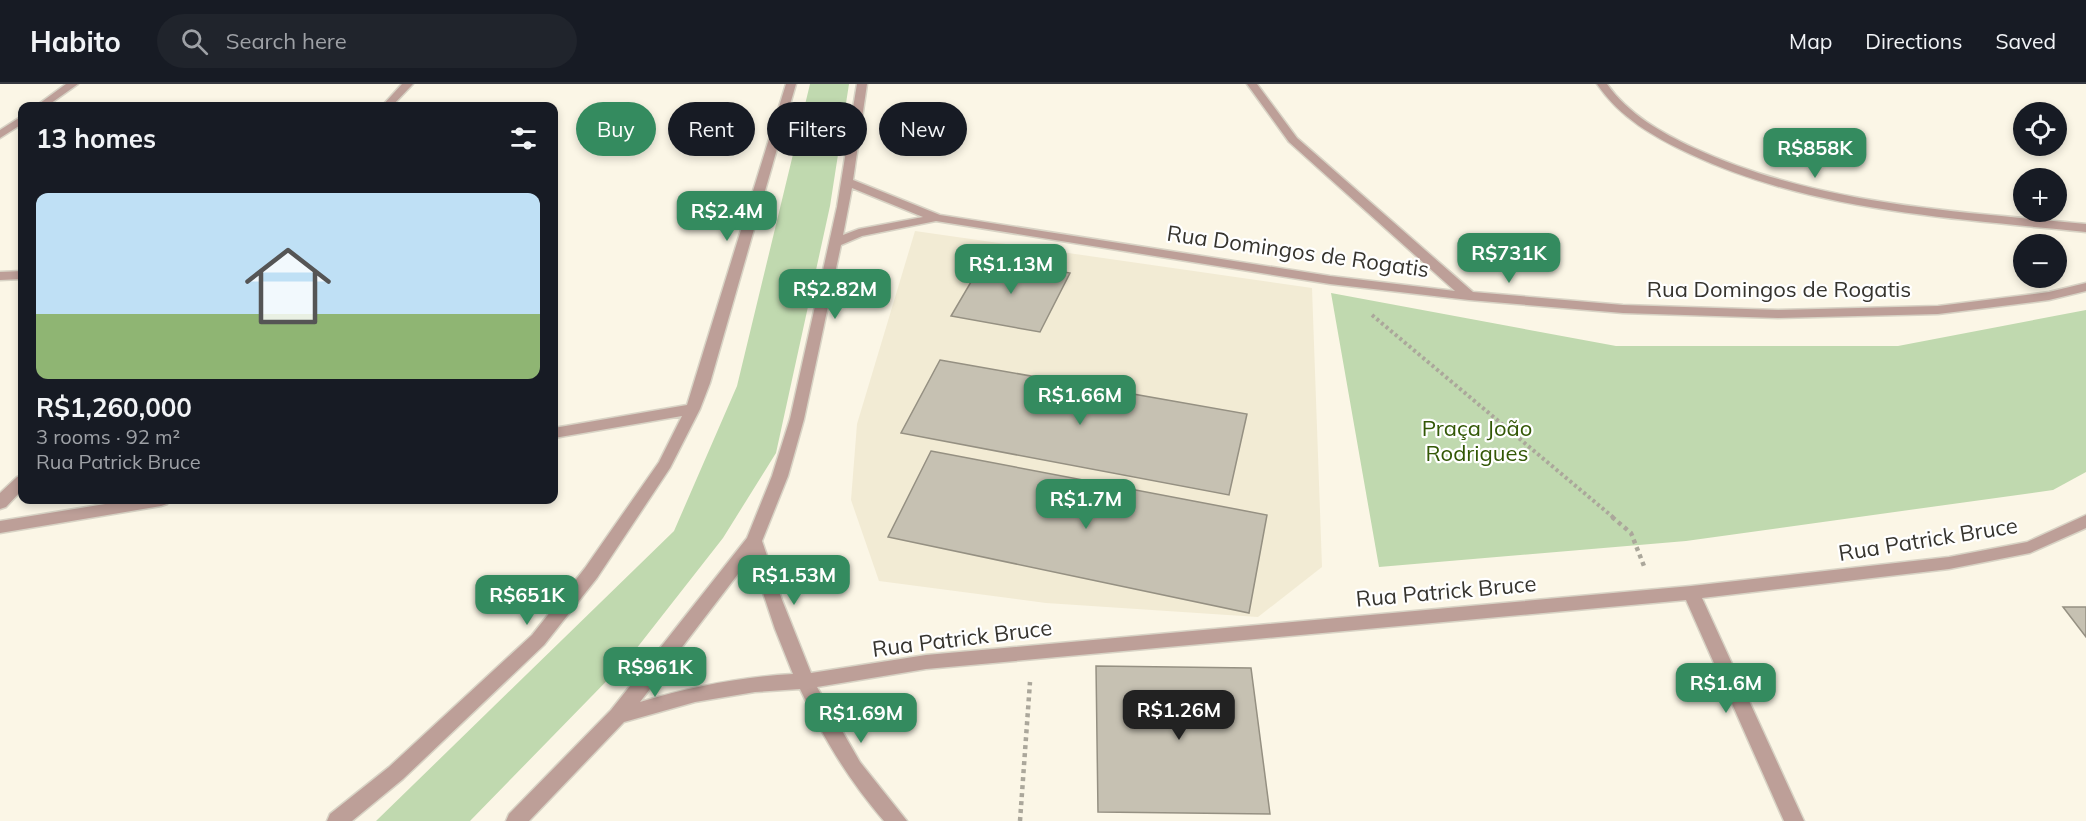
<!DOCTYPE html>
<html lang="en">
<head>
<meta charset="utf-8">
<style>
  :root { --surface:#171b24; --page:#20242c; --text:#f1f3f6; --muted:#9ea1a6; --line:#363941; --accent:#348b5f }
  body { margin:0; font-family:Mulish,sans-serif; background:var(--page); color:var(--text); height:100vh; display:flex; flex-direction:column; font-size:22px; white-space:nowrap }
  * { box-sizing:border-box; margin:0 }
  p { font-size:20px; color:var(--muted) }
  .icon { flex:none; width:33px; height:33px; fill:none; stroke:currentColor; stroke-width:2; stroke-linecap:round; stroke-linejoin:round }
  .map { position:relative; flex:1; overflow:hidden }
  .panel { position:absolute; left:18px; top:18px; width:540px; height:402px; display:flex; flex-direction:column; background:var(--surface); border-radius:12px; box-shadow:0 3px 9px #0003 }
  .panel>* { flex:none }
  .guide { position:absolute; left:576px; top:18px; width:570px; height:54px; display:flex; gap:12px }
  .buttons { position:absolute; left:2013px; top:18px; display:grid; gap:12px }
  .buttons a { display:grid; place-items:center; width:54px; height:54px; border-radius:50%; background:var(--surface); box-shadow:0 3px 9px #0003; font-size:30px }
  .price { position:absolute; translate:-50% -51px; padding:0 14px; border-radius:12px; background:var(--accent); color:#fff; font-size:20px; line-height:39px; filter:drop-shadow(0 2px 3px #0008) }
  .price::after { content:''; position:absolute; left:50%; top:36px; width:18px; height:14px; margin-left:-9px; background:inherit; clip-path:polygon(0 0,100% 0,50% 100%) }
  .price.current { background:#222; color:#fff }
  ul { padding:0; list-style:none }
  li { display:grid; align-content:center; gap:12px; height:318px; padding:0 18px }
  li span { display:grid; place-items:center; height:186px; border-radius:12px; color:#555 }
  li>.icon { margin-inline-start:auto }
  span .icon { width:108px; height:108px; fill:#fffc; stroke-width:1 }
  li b { font-size:26px }
  h2 { display:flex; justify-content:space-between; align-items:center; height:72px; padding:0 18px; font-size:26px }
  .tag { padding:0 21px; border-radius:27px; background:var(--surface); box-shadow:0 3px 9px #0003; font-size:21px; line-height:54px }
  .tag.current { background:var(--accent); color:#fff }
  header { display:flex; align-items:center; gap:36px; box-sizing:border-box; height:84px; padding:0 30px; background:var(--surface); border-bottom:2px solid var(--line) }
  header strong { font-size:28px }
  nav { display:flex; gap:33px; margin-inline-start:auto; font-size:21px }
  .search { width:420px; height:54px; background:var(--page); display:flex; align-items:center; gap:15px; box-sizing:border-box; padding:0 21px; border-radius:33px; color:var(--muted); font-size:22px }
  .map>svg:first-child { display:block }
  .built { fill:#f2ebd4 }
  .green { fill:#c0d9af }
  .building { fill:#c6c1b2; stroke:#959082; stroke-width:1.5 }
  .lines { fill:none; stroke-linecap:round; stroke-linejoin:round }
  .street-casing { stroke:#d8d3c5; stroke-width:3 }
  .path-far1 { stroke:#aba79b; stroke-width:4; stroke-dasharray:3 3; stroke-linecap:butt }
  .path { stroke:#aba79b; stroke-width:4.5; stroke-dasharray:4 4; stroke-linecap:butt }
  .street { fill:#bd9f98; fill-rule:evenodd }
  .labels { text-anchor:middle; stroke-width:4.5; stroke-linejoin:round; paint-order:stroke }
  .street-label { font-size:22px; fill:#36342e; stroke:#fff }
  .park-label { font-size:22px; fill:#325705; stroke:#fff }
</style>
</head>
<body>
<header>
<strong>Habito</strong>
<div class="search"><svg class="icon" aria-label="search" viewBox="0 0 24 24"><circle cx="10" cy="10" r="6"/><path d="M15 15l6 6"/></svg>Search here</div>
<nav><a>Map</a><a>Directions</a><a>Saved</a></nav>
</header>
<div class="map">
<svg width="2086" height="737" viewBox="0 0 2086 737">
  <rect width="100%" height="100%" fill="#fbf6e6"/>
  <path class="built" d="M915 147 1312 204 1322 483 1258 533 1046 519 879 497 851 416 857 340Z"/>
  <path class="green" d="M810 0H849L830 122 776 369 723 454 629 574 470 737H376L674 447 737 302Z
    M1331 209 1616 262H1898L2086 226V388L2053 406 1686 457 1379 483Z"/>
  <path class="building" d="M985 174 1070 189 1040 248 951 232Z
    M940 276 1247 330 1229 411 901 349Z
    M931 367 1267 431 1249 529 888 453Z
    M2063 523H2086V553Z
    M1096 582 1251 584 1270 730 1098 728Z"/>
  <g class="lines">
    <defs>
      <path id="street" d="M66 0H78L47 22H36Z
        M402 0H413L392 22H382Z
        M786 0H796L787 31 852 30 857 0H867L853 96 940 131 1330 192 1455 207 1289 58 1247 0H1257L1297 54 1473 208 1623 221 1778 226 1938 222 2049 208 2086 199V207L2049 216 1938 230 1778 234 1623 229 1469 216 1330 200 936 137 862 152 841 161 804 335 788 392 762 457 782 516 811 589 926 571 1691 502 1949 473 2027 458 2086 431V444L2030 469 1949 485 1702 514 1804 737H1784L1686 516 926 585 817 603 860 678 907 737H884C848 695 824 655 800 605L755 608 695 618 624 638 529 737H506L509 730 611 626 747 454 772 392 790 335 837 123 851 36 785 37 710 299 700 325 670 384 597 494 544 561 403 695 352 737H327L330 730 389 683 532 551 585 484 659 378 682 332 554 354V344L687 321ZM852 104 923 133 859 145 843 151ZM751 473 775 545 793 590C740 593 691 603 640 618Z
        M1597 0H1607C1628 30 1662 49 1694 64 1818 121 1953 127 2086 140V148C1952 134 1814 128 1690 70 1654 53 1620 34 1597 0Z
        M22 32V40L0 54V46Z
        M22 187V195L0 196V188Z
        M22 392V406L6 423 0 425V409L17 393Z
        M130 416H169L167 420 161 422 0 449V437Z"/>
    </defs>
    <use href="#street" class="street-casing"/>
    <path class="path-far1" d="M1372 231 1614 434"/>
    <path class="path" d="M1612 433 1631 449 1644 482
      M1020 737 1030 598"/>
    <use href="#street" class="street"/>
  </g>
  <g class="labels">
    <g class="street-label">
      <text transform="translate(1298 167) rotate(8)" y="8">Rua Domingos de Rogatis</text>
      <text x="1779" y="213">Rua Domingos de Rogatis</text>
      <text transform="translate(1928 455) rotate(-9)" y="8">Rua Patrick Bruce</text>
      <text transform="translate(1446 507) rotate(-5)" y="8">Rua Patrick Bruce</text>
      <text transform="translate(962 554) rotate(-7)" y="8">Rua Patrick Bruce</text>
    </g>
    <g class="park-label">
      <text x="1477" y="352">Praça João<tspan x="1477" dy="25">Rodrigues</tspan></text>
    </g>
  </g>
</svg>
<div class="buttons">
<a><svg class="icon" aria-label="locate" viewBox="0 0 24 24"><circle cx="12" cy="12" r="6"/><path d="M12 2v4M12 18v4M2 12h4M18 12h4"/></svg></a>
<a>+</a>
<a>−</a>
</div>
<b class="price" style="left:1815px;top:95px">R$858K</b>
<b class="price" style="left:727px;top:158px">R$2.4M</b>
<b class="price" style="left:1509px;top:200px">R$731K</b>
<b class="price" style="left:1011px;top:211px">R$1.13M</b>
<b class="price" style="left:835px;top:236px">R$2.82M</b>
<b class="price" style="left:1080px;top:342px">R$1.66M</b>
<b class="price" style="left:1086px;top:446px">R$1.7M</b>
<b class="price" style="left:794px;top:522px">R$1.53M</b>
<b class="price" style="left:527px;top:542px">R$651K</b>
<b class="price" style="left:655px;top:614px">R$961K</b>
<b class="price" style="left:1726px;top:630px">R$1.6M</b>
<b class="price current" style="left:1179px;top:657px">R$1.26M</b>
<b class="price" style="left:861px;top:660px">R$1.69M</b>
<div class="guide">
<a class="tag current">Buy</a>
<a class="tag">Rent</a>
<a class="tag">Filters</a>
<a class="tag">New</a>
</div>
<section class="panel">
<h2>13 homes<svg class="icon" aria-label="filters" viewBox="0 0 24 24"><path d="M4 7h16M4 17h16"/><circle cx="9" cy="7" r="2"/><circle cx="15" cy="17" r="2"/></svg></h2>
<ul>
<li><span style="background:linear-gradient(#bfe0f5 65%,#8fb573 0)"><svg class="icon" aria-label="home" viewBox="0 0 24 24"><path d="M3 11l9-7 9 7M6 9v11h12V9"/></svg></span><div><b>R$1,260,000</b><p>3 rooms · 92 m²</p><p>Rua Patrick Bruce</p></div></li>
</ul>
</section>
</div>
</body>
</html>
